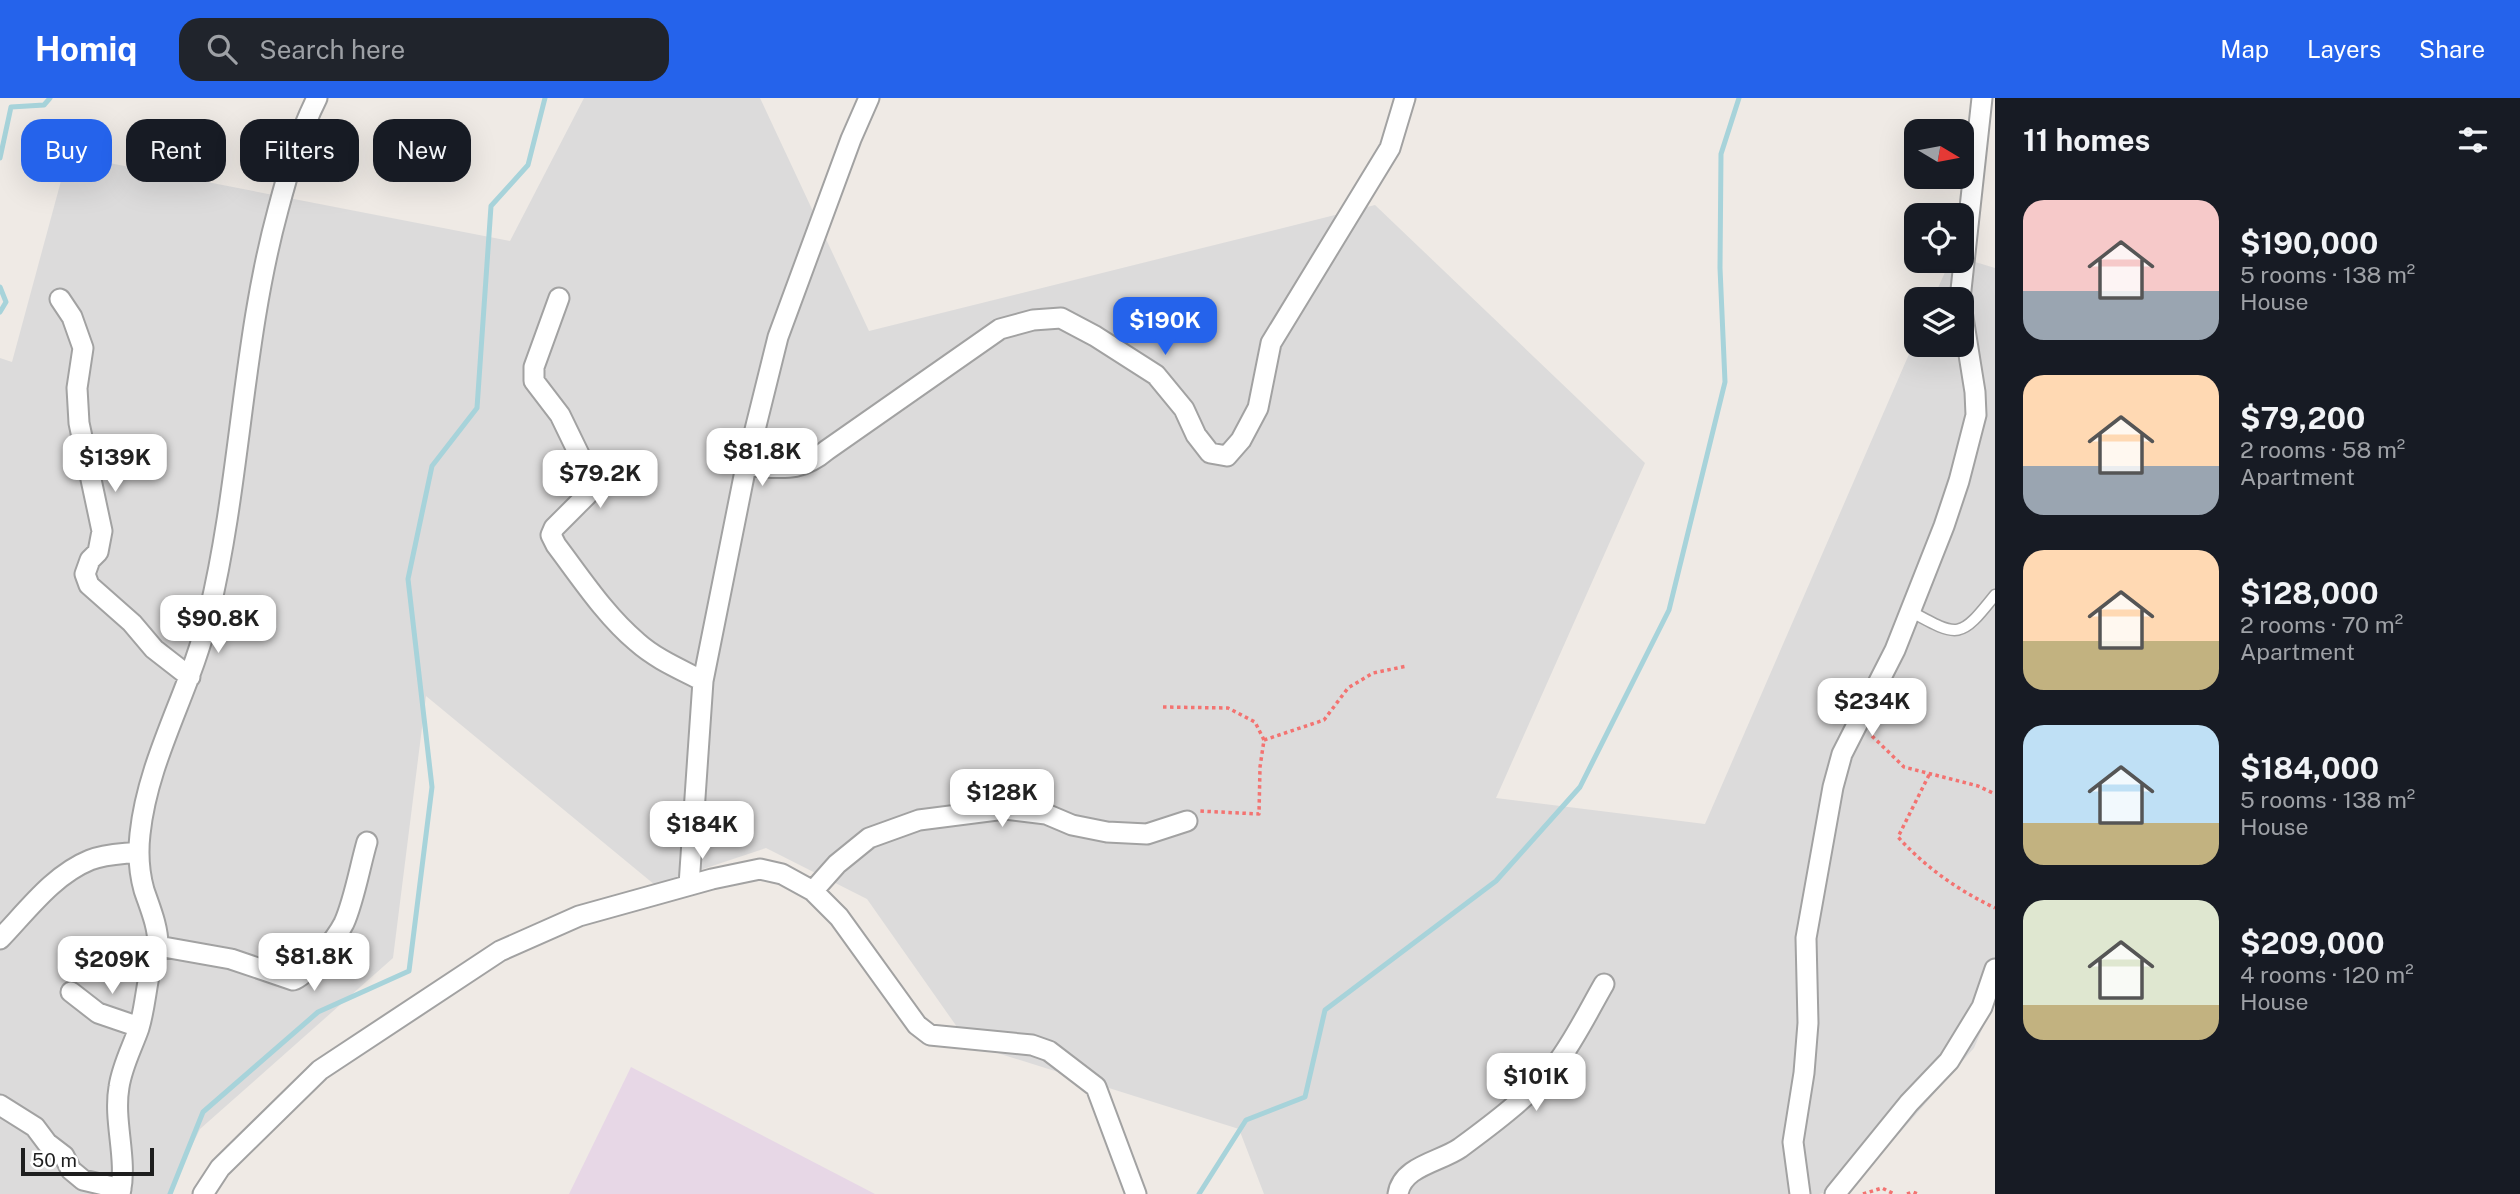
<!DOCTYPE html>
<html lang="en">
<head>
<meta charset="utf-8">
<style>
  :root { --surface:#171b24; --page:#20242c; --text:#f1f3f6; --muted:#9ea1a6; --accent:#2563eb }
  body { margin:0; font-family:"Public Sans",sans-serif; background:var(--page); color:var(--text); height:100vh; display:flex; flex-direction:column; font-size:26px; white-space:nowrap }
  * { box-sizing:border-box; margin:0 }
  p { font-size:23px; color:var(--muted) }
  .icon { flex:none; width:38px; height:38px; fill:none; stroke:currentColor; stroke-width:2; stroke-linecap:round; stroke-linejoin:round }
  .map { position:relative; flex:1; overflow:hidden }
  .sheet { display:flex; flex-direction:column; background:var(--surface); width:525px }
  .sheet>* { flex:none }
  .guide { position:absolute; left:21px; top:21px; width:665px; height:63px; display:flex; gap:14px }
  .needle { width:46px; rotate:100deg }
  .controls { position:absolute; left:1904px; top:21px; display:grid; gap:14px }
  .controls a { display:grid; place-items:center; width:70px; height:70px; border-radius:14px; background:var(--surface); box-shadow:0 7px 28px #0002; font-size:35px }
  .scale { position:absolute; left:21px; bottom:18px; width:133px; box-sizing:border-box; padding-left:7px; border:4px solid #1e1e1e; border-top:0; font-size:19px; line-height:24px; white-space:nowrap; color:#1e1e1e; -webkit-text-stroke:5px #fff; paint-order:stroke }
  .price { position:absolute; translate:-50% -60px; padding:0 16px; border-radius:14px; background:#fff; color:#222; font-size:23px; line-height:46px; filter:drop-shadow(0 2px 4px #0008) }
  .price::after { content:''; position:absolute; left:50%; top:42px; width:21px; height:16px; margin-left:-10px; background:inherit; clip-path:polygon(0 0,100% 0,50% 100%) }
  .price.selected { background:var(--accent); color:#fff }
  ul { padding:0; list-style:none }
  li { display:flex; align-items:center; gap:21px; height:175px; padding:0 28px }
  li span { display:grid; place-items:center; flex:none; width:196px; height:140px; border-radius:21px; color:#555 }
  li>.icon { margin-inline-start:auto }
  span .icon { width:84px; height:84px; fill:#fffc; stroke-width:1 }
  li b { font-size:30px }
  h2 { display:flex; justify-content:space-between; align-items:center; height:84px; padding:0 28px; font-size:30px }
  .tag { padding:0 24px; border-radius:21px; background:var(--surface); box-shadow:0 7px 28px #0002; font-size:24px; line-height:63px }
  .tag.selected { background:var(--accent); color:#fff }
  header { display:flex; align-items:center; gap:42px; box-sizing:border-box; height:98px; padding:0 35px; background:var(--accent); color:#fff }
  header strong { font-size:33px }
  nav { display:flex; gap:38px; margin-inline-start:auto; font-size:24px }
  .search { width:490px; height:63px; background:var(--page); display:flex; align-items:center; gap:18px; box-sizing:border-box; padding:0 24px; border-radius:21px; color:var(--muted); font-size:26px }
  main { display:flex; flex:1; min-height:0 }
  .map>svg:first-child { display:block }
  .residential { fill:#dcdbdb }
  .industrial { fill:#e7d7e6 }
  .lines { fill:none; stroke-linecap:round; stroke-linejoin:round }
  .stream { stroke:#a7d3da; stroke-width:5 }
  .service-casing { stroke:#a2a2a2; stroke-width:13 }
  .minor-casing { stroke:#a2a2a2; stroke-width:23 }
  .path { stroke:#f37371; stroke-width:3.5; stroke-dasharray:3.5 3.5; stroke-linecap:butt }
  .service { stroke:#fff; stroke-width:10 }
  .minor { stroke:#fff; stroke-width:19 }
</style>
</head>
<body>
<header>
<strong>Homiq</strong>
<div class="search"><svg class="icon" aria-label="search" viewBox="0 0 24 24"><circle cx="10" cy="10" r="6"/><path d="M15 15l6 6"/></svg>Search here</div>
<nav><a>Map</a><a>Layers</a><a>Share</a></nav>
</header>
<main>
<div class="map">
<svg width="1995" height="1096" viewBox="0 0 1995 1096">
  <rect width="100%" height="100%" fill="#efeae5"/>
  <path class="residential" d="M584 0H760L869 233 1375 107 1645 365 1496 700 1705 726 1916 240V247H1962V201H1933L1950 163H1962V160L1995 170V901L1974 950 1854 1087 1819 1096H1264L1239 1031 969 946 867 801 766 750 655 787 426 598 393 860 200 1031 168 1096H0V260L12 264 68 57 510 143Z"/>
  <path class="industrial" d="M631 969 875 1096H569Z"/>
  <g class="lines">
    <path class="stream" d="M0 60 11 9 44 7 50 0
      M0 189 6 204 0 214
      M170 1096 203 1014 318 914 409 873 432 689 408 481 432 368 477 310 491 108 528 67 545 0
      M1199 1096 1246 1022 1305 999 1325 912 1496 783 1580 689 1669 512 1725 284 1720 170 1721 56 1739 0"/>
    <defs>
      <path id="service" d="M1910 513C1959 540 1960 541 1995 497"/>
      <path id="minor" d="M559 200 534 269V283L560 317 593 385 587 397 554 430 551 437 556 447C581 480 605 517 637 544 656 561 680 571 703 583
        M60 201 72 219 83 250 77 290 79 325 102 433 98 454 90 462 85 476 89 487 132 525 154 551 190 579
        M1960 201 1982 0
        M746 368C780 369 799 376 827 352L1000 231 1033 222 1061 220 1095 238 1156 277 1184 311 1196 337 1210 355 1227 358 1241 342 1258 310 1271 245 1390 50 1405 0
        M689 787 703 583 746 368 778 239 851 41 869 0
        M813 793 837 766 869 740 919 722 1005 711 1046 716 1072 727 1107 734 1147 736 1187 723
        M0 841C27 813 53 777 90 762 105 756 122 756 138 754
        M158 848 231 861 293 882C307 878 337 839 344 825 354 803 360 768 367 744
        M71 894 98 915 139 929
        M0 1007 35 1029 47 1045 64 1058 71 1072 83 1082 121 1091
        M120 1096C128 1061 113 1024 119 989 122 968 132 950 139 930 145 910 146 889 151 869 153 862 157 854 158 847 158 828 150 810 144 792 139 774 138 754 140 736 148 659 192 590 209 515 241 382 242 244 278 112 288 74 299 36 317 0
        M203 1096 220 1070 320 972 500 853 579 818 712 781 760 771 782 776 813 793 839 819 917 927 930 937 1032 947 1049 953 1096 989 1136 1096
        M1398 1096C1402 1068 1440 1064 1460 1050 1494 1025 1530 998 1557 965 1575 941 1589 912 1604 886
        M1800 1096 1793 1044 1804 975 1808 925 1806 840 1833 689 1842 656 1895 552 1944 428 1959 383 1976 317 1975 294 1962 213
        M1835 1096 1909 1005 1949 963 1982 909 1995 871"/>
    </defs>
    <use href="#service" class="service-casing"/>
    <use href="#minor" class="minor-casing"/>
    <path class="path" d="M1163 609 1228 610 1255 624 1264 642 1260 669 1259 716 1199 713
      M1872 638 1904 669 1978 688 1995 696
      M1264 642 1324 622 1348 590 1373 575 1407 568
      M1929 677 1898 739C1926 770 1958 792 1995 810
      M1863 1096 1882 1090 1894 1096
      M1907 1096 1913 1094 1918 1096"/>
    <use href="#service" class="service"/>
    <use href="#minor" class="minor"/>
  </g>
</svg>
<div class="controls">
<a><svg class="needle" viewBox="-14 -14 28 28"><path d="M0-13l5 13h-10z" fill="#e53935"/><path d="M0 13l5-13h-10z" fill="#9ea1a6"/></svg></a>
<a><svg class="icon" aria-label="locate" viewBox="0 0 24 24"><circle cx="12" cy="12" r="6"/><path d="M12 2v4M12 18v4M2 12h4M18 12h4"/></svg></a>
<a><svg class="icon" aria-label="layers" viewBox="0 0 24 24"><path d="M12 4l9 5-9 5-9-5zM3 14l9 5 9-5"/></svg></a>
</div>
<div class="scale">50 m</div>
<b class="price selected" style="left:1165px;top:259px">$190K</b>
<b class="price" style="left:762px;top:390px">$81.8K</b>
<b class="price" style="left:115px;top:396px">$139K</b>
<b class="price" style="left:600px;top:412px">$79.2K</b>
<b class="price" style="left:218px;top:557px">$90.8K</b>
<b class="price" style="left:1872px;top:640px">$234K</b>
<b class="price" style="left:1002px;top:731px">$128K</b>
<b class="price" style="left:702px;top:763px">$184K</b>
<b class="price" style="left:314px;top:895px">$81.8K</b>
<b class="price" style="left:112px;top:898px">$209K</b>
<b class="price" style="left:1536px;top:1015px">$101K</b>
<div class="guide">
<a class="tag selected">Buy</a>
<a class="tag">Rent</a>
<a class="tag">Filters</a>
<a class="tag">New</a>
</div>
</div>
<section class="sheet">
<h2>11 homes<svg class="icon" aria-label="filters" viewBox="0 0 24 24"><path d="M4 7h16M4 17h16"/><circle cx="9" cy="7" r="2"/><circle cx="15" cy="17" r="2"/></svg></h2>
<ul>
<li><span style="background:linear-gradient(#f6c9c9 65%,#9aa5b1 0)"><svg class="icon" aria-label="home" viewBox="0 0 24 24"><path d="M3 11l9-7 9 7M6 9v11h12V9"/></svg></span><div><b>$190,000</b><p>5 rooms · 138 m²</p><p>House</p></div></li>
<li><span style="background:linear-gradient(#ffd9b3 65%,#9aa5b1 0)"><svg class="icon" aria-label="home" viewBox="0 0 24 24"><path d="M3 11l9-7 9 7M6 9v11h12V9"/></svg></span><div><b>$79,200</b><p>2 rooms · 58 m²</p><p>Apartment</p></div></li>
<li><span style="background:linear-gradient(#ffd9b3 65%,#c2b280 0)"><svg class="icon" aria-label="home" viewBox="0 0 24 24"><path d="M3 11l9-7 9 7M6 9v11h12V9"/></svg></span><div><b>$128,000</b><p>2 rooms · 70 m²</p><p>Apartment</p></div></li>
<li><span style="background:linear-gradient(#bfe0f5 70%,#c2b280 0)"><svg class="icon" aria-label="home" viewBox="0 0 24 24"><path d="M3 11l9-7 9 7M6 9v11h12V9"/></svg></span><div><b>$184,000</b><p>5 rooms · 138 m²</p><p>House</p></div></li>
<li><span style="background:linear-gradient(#dfe7d0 75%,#c2b280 0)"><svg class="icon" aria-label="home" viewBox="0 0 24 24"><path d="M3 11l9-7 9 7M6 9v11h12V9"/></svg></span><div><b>$209,000</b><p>4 rooms · 120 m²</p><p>House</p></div></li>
</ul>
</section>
</main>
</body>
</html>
